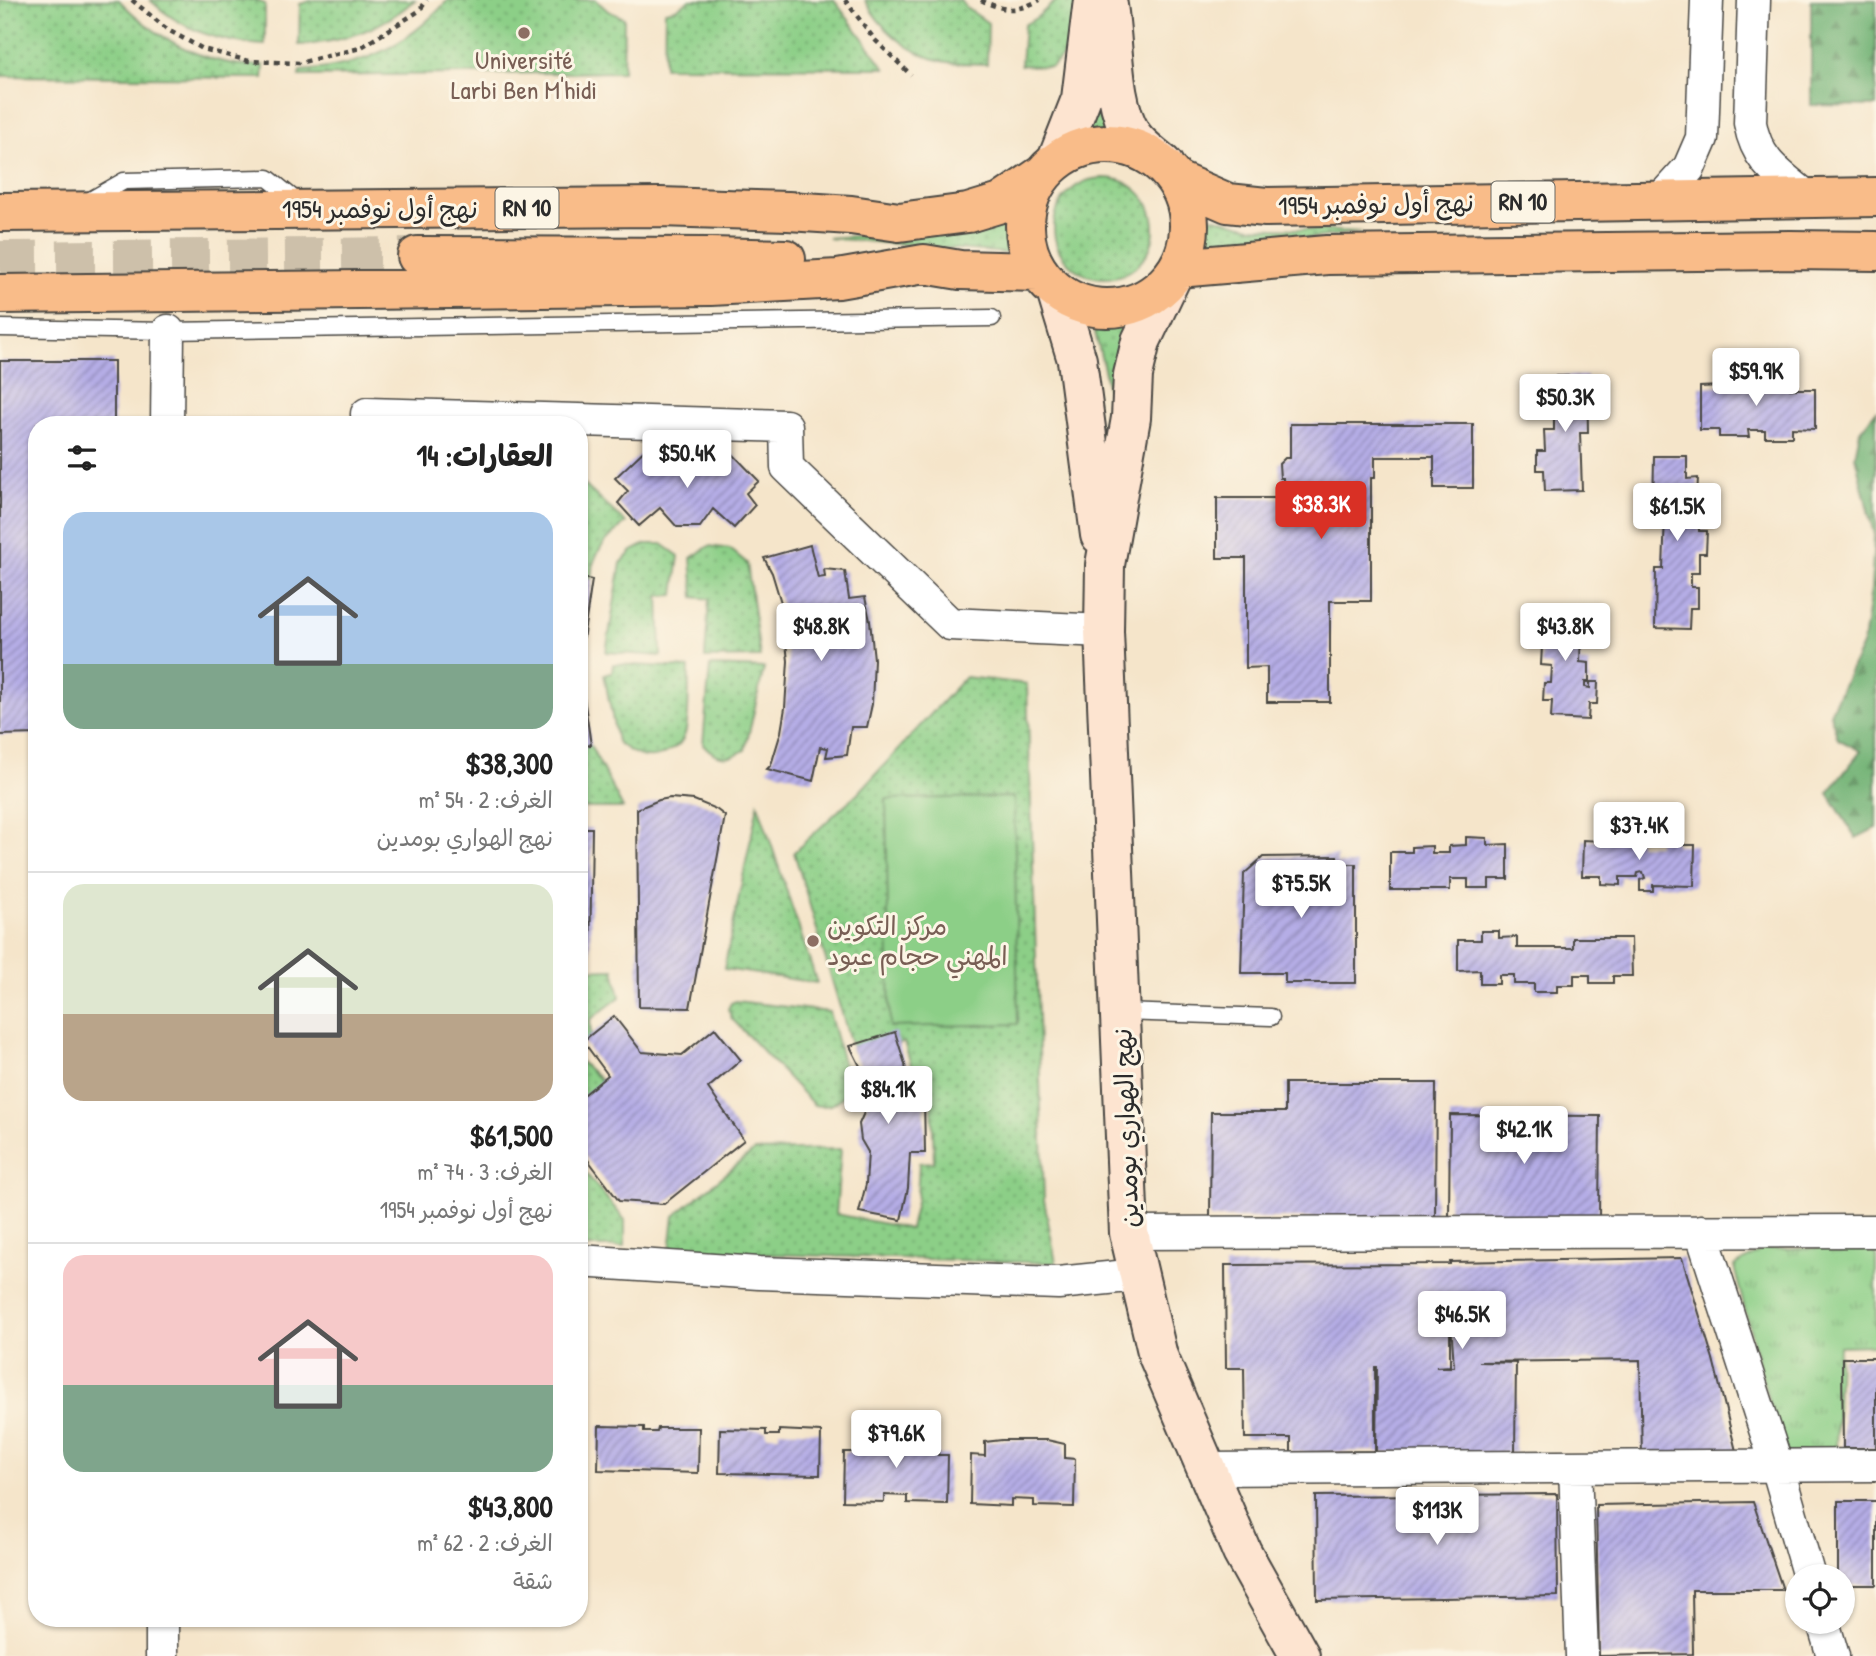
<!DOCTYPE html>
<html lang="ar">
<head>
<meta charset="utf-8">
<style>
  :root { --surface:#fff; --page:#f6f6f6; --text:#222; --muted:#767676; --line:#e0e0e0; --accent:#d93025 }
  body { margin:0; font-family:"Patrick Hand","Playpen Sans Arabic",sans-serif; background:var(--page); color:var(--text); direction:rtl; height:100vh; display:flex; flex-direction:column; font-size:26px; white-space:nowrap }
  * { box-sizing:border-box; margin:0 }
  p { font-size:23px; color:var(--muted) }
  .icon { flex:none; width:38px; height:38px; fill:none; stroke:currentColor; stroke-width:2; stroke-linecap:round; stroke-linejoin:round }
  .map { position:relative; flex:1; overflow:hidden; direction:ltr }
  .drawer { position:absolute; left:28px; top:416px; width:560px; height:1211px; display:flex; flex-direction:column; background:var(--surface); border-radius:28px; box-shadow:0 2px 5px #0004; direction:rtl }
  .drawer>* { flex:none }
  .controls { position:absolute; left:1785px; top:1564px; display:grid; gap:14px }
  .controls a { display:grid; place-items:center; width:70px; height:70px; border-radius:50%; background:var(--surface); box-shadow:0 2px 5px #0004; font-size:35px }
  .price { position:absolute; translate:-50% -60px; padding:0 16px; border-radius:7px; background:#fff; color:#222; font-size:23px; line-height:46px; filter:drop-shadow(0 2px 4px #0008) }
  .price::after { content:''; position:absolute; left:50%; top:42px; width:21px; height:16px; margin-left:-10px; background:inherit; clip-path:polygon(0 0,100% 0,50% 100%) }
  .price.active { background:var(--accent); color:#fff }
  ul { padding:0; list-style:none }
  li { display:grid; align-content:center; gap:14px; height:371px; padding:0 35px }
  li+li { border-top:2px solid var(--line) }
  li span { display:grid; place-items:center; height:217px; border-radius:21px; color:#555 }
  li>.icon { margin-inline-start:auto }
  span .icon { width:126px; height:126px; fill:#fffc; stroke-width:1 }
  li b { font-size:30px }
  h2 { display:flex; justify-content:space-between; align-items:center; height:84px; padding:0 35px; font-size:30px }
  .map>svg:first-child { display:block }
  .grass { fill:url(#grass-dots); stroke:#5c7d59; stroke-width:2 }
  .forest { fill:url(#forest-firs); stroke:#4e6e50; stroke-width:2 }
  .park { fill:url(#park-tufts); stroke:#5c7d59; stroke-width:2 }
  .pitch { fill:#8ccf87; stroke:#5c7d59; stroke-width:2 }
  .building { fill:url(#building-hatch); fill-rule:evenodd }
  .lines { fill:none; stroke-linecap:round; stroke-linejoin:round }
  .primary-tunnel { stroke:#cdc0aa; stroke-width:38; stroke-dasharray:38 19; stroke-linecap:butt }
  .lane-casing { stroke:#494743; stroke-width:19 }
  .street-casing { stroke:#494743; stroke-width:35 }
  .secondary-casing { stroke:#494743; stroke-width:42 }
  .primary-casing { stroke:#494743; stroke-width:42 }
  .path { stroke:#494743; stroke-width:4.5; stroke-dasharray:5 5; stroke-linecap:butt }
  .lane { stroke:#fff; stroke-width:16 }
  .street { stroke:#fff; stroke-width:32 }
  .secondary { stroke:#fde4d0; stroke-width:38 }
  .primary { stroke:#f9bc89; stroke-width:38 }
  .education-dot { fill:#8d6e63; stroke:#fcf5e5; stroke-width:2.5 }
  .labels { text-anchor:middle; stroke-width:6; stroke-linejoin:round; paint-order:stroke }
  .shield { fill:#fcf5e5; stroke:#6a6863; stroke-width:2 }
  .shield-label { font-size:24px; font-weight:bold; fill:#2b2b2b }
  .education-label { font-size:26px; fill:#785e54; stroke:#fcf5e5 }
  .street-label { font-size:26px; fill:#2b2b2b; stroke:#fcf5e5 }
</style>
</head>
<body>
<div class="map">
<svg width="1876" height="1656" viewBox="0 0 1876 1656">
  <defs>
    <pattern id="grass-dots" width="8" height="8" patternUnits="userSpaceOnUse" patternTransform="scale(1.75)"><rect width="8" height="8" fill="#8ccf87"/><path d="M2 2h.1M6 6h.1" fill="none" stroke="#73a86f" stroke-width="1.8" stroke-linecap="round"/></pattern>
    <pattern id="forest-firs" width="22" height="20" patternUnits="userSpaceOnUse" patternTransform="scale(1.75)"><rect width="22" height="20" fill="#71b274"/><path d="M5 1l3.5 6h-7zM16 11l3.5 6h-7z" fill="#5d915f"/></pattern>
    <pattern id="park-tufts" width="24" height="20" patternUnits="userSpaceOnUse" patternTransform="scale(1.75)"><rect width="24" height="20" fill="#8ccf87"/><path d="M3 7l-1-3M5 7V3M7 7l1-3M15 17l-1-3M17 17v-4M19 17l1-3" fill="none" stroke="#73a86f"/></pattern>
    <pattern id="building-hatch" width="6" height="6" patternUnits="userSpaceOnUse" patternTransform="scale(1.75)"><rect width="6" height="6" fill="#b5ade6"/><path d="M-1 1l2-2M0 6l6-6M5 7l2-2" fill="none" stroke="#938dbb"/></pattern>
  </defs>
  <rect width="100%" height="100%" fill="#fcf5e5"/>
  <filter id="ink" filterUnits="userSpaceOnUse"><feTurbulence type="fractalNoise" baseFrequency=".0143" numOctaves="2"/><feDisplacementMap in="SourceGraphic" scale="14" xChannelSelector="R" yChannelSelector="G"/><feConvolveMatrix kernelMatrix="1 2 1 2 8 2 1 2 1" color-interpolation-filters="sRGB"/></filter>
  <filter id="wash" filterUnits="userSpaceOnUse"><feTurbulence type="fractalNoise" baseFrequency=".00686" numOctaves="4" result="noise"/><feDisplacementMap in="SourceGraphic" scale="28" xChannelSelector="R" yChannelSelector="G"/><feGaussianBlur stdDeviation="1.57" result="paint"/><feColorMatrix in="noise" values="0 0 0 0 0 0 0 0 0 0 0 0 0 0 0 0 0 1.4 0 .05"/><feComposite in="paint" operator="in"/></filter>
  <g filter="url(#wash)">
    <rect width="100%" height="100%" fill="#f5e5ca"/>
    <path class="grass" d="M0 0H119C155 38 210 69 264 65L263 78 0 76Z
      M150 0H255L265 4V45C221 43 182 31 150 0Z
      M314 0H415C381 29 343 43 299 45L300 4Z
      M448 0H596L608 11 624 18 623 72 299 76 300 71C362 67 406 47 448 0Z
      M690 0H834L885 68 664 67 665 11 675 9Z
      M865 0H960L967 8 988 23 987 64C973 63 957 64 942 61 910 54 880 29 865 0Z
      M1057 0H1076L1075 45 1051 67 1021 65 1024 25 1036 18Z
      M1103 51 1115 143 1082 140Z
      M1054 228a50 50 0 1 1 100 0a50 50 0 1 1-100 0Z
      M1204 215 1251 227 1362 232 1261 244 1206 256Z
      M1018 221 1017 254 828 238 947 229Z
      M1093 324 1134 326 1115 450 1105 373Z
      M579 480 626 523C606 539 592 552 591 580L579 577Z
      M646 544H662L679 556 674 595 659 596 661 656 606 652 621 563 632 551Z
      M709 546 730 549 747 563 760 657 705 658 709 599 694 597 691 558Z
      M613 664 689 668C688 686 690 719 685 734 683 741 677 747 671 750 651 764 634 756 617 742L604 674 612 673Z
      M710 666 764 668 745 750C728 760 716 759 703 744Z
      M965 677 1027 684 1044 1200 1056 1263 670 1251 674 1216 754 1151 841 1149 836 1214 910 1229 917 1197 919 1163 934 1162 932 1105H918L914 1074 904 1042 859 1055 853 1051 794 852 864 787Z
      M590 745 623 808H579V748Z
      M758 804 817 983 724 969Z
      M614 969 620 997 590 1020 591 1038 579 1043V970Z
      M736 1001 829 1012 850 1088C839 1101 832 1109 814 1105L732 1019 728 1009 731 1003Z
      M581 1062 606 1085 579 1107V1063Z
      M579 1165 625 1220V1247H579Z"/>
    <path class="forest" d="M1811 0H1876V106L1811 105Z
      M1876 411V828L1856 838 1828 793 1861 751 1838 739 1830 713 1863 643 1871 589 1874 535 1855 456 1860 431Z"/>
    <path class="park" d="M1876 1247V1345L1839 1346 1836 1451 1782 1454 1734 1267 1763 1249Z"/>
    <path class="pitch" d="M1014 797 1018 1024 890 1027 886 799Z"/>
    <g id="blocks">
      <path class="building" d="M0 361H114V425H37V734L0 735Z
        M1553 376H1587L1588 433H1580L1582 490 1545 491 1544 470H1537V451H1545L1544 430H1554V416H1547V394L1553 393Z
        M1749 378V387H1764V379L1791 378 1790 389H1815V429L1792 428V437H1765V430H1748L1749 437H1719V430H1700V387L1721 386 1720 379Z
        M1290 424H1473V488H1434V457H1375V478H1371V601H1330V702H1267V667L1246 668V558H1217V498H1283V478H1280L1279 464 1285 458H1290Z
        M650 445 675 470 688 468 699 470 725 446 759 481 746 493 755 505 734 528 713 509 700 527H677L660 508 639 526 618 503 628 491 615 478Z
        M1654 456H1687V479L1698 478 1697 496H1689V513H1698L1699 531H1707L1706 553H1699V573H1691V587H1698V608H1690L1689 629 1655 628 1656 569H1663L1665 516H1653Z
        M810 545 818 578 825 577 824 569 845 571 849 599 865 597 870 621 874 659 872 704 867 727H851L847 755 826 757 828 748 820 747 813 781 767 769 771 765 781 732 785 708 788 661 782 606 772 573 764 558Z
        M579 577 592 580 581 653H579Z
        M1541 606 1582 607 1580 662 1589 663V682H1585V687L1590 688V682H1598L1597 704H1589L1588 720 1551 718 1552 701H1543L1544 683H1551L1552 666 1541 665 1542 646H1533L1534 626 1540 627Z
        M579 677H581L591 745 579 747Z
        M670 798 694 800 716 809 725 816 690 1008 639 1007 637 809 659 800Z
        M579 828H592L590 958H579Z
        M1602 834H1622V840H1639V845H1658V839L1676 840V845H1695L1694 886 1653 885V891H1640V880L1645 878 1643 872 1638 873 1637 877H1620V885L1601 884V876H1582L1583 840 1602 841Z
        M1466 837 1487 838V845L1508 844V879H1489V888H1468V879H1450V890H1390V852H1412V847L1432 846V853H1449V846L1466 845Z
        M1337 856V864H1356V983H1285V973H1241L1244 874 1263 857Z
        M1481 931H1499V938L1517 937V948H1573V938H1631L1632 976H1613V983H1590V975H1574V985H1557V992H1534V984H1514V975H1499V984H1480V970L1458 971V940H1481Z
        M614 1016 642 1052 682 1055 715 1028 741 1060 708 1088 744 1140 664 1204 619 1201 579 1148V1099L608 1075 583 1041Z
        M895 1032 905 1064 909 1096H924L925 1153H910L908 1188 901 1220 859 1212 866 1184 868 1152 861 1140 859 1124 867 1106 865 1076 850 1046Z
        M1285 1083H1436L1435 1218H1210L1211 1112H1285Z
        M1450 1115 1600 1116 1599 1218 1449 1217Z
        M1682 1258 1713 1359 1737 1455 1642 1457 1640 1360 1479 1362 1516 1363 1515 1453 1376 1452 1377 1367H1375V1451L1291 1452V1438H1245L1244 1368H1226L1225 1265 1450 1264V1262ZM1450 1307 1454 1367H1436L1450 1366Z
        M1842 1358H1876V1448H1843Z
        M599 1426 644 1427V1432H657L658 1428H699L698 1473 598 1470Z
        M720 1429 766 1430V1435H779V1430L821 1432 820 1475 719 1473Z
        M875 1436H920L938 1440V1455H948L947 1504 907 1503V1496L884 1495V1502L843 1501 844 1452H858L859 1439Z
        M1002 1440H1047L1065 1444V1458L1075 1459 1074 1507 1034 1506V1500L1011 1499V1506L970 1504 971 1455 985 1456V1442Z
        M1557 1494 1558 1596 1317 1600 1316 1496Z
        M1838 1501H1876V1585H1843V1577H1838Z
        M1753 1502 1783 1590H1692L1693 1654 1599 1656 1596 1505Z"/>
    </g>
  </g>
  <g filter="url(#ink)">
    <use href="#blocks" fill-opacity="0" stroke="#494743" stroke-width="2"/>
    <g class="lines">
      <path class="primary-tunnel" d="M0 260 417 256"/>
      <defs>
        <path id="lane" d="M87 202 124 181 268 178 299 203
          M0 328 168 331 992 318
          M1121 1012 1271 1017"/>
        <path id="street" d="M1754 0 1750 123C1757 162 1779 174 1808 198
          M1661 199 1689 168 1702 138 1707 0
          M167 425 168 331
          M368 425 367 414 786 426 787 467 950 624 1104 631
          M1701 1231 1777 1466 1809 1577
          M1129 1233 1876 1231
          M579 1261 759 1273 1058 1283 1138 1275
          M1575 1467 1582 1656
          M1206 1469 1876 1465
          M162 1619V1656
          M1823 1622 1833 1656"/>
        <path id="secondary" d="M1107 0C1115 40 1110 100 1132 135 1139 146 1154 156 1164 165
          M1057 160 1081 99 1093 0
          M1171 278 1141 341 1133 375 1131 418 1105 565 1104 631 1129 1233 1158 1356 1242 1552 1300 1656
          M1056 291 1077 360 1100 535"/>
        <path id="primary" d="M1025 226a82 82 0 1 1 164 0a82 82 0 1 1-164 0Z
          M1175 180 1228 203 1266 207 1876 197
          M0 212 660 207 788 211 851 215 899 222 968 213 1001 203 1042 175
          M417 256 711 257 786 259
          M1178 268 1327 255 1790 250 1876 251
          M0 294 711 286 838 279 924 264 960 270 1038 272"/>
      </defs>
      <use href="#lane" class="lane-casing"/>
      <use href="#street" class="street-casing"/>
      <use href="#secondary" class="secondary-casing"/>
      <use href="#primary" class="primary-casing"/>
      <path class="path" d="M132 0 168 30 203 49 249 61 299 63 360 48 419 11 427 0
        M845 0 875 40 911 75
        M981 0C1006 12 1016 12 1040 0"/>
      <use href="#lane" class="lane"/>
      <use href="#street" class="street"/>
      <use href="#secondary" class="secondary"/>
      <use href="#primary" class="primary"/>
    </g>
  </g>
  <g class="education-dot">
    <circle cx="524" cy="33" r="7"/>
    <circle cx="813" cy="941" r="7"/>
  </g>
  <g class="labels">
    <g class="shield">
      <rect x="1491.5" y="181.5" width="63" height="41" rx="5"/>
      <rect x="495.5" y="187.5" width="63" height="41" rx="5"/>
    </g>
    <g class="shield-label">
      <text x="1523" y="210">RN 10</text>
      <text x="527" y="216">RN 10</text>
    </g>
    <g class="education-label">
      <text x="524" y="69">Université<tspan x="524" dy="30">Larbi Ben M'hidi</tspan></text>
      <text x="827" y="935" text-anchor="start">مركز التكوين<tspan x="827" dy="30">المهني حجام عبود</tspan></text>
    </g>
    <g class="street-label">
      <text transform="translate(1376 204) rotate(-1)" y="9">نهج أول نوفمبر 1954</text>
      <text x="380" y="218">نهج أول نوفمبر 1954</text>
      <text transform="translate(1126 1128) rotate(-92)" y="9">نهج الهواري بومدين</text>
    </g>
  </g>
</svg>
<div class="controls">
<a><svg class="icon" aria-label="locate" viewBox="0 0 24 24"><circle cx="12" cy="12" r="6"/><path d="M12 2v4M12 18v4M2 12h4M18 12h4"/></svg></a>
</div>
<b class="price" style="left:1756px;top:408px">$59.9K</b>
<b class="price" style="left:1565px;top:434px">$50.3K</b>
<b class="price" style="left:687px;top:490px">$50.4K</b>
<b class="price active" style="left:1321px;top:541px">$38.3K</b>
<b class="price" style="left:1677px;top:543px">$61.5K</b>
<b class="price" style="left:821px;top:663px">$48.8K</b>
<b class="price" style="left:1565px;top:663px">$43.8K</b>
<b class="price" style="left:1639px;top:862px">$37.4K</b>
<b class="price" style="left:1301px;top:920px">$75.5K</b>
<b class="price" style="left:888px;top:1126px">$84.1K</b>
<b class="price" style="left:1524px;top:1166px">$42.1K</b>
<b class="price" style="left:1462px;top:1351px">$46.5K</b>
<b class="price" style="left:896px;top:1470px">$79.6K</b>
<b class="price" style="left:1437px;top:1547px">$113K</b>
<section class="drawer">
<h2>العقارات: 14<svg class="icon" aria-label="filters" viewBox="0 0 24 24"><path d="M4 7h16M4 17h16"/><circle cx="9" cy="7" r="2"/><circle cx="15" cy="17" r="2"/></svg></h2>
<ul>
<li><span style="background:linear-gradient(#a9c7e8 70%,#7fa58c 0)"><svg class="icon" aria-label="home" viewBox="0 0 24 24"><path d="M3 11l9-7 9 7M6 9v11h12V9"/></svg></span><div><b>$38,300</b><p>الغرف: 2 · 54 m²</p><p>نهج الهواري بومدين</p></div></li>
<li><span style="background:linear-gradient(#dfe7d0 60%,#b9a48a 0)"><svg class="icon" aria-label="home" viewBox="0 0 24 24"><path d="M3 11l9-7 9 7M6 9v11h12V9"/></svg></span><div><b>$61,500</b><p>الغرف: 3 · 74 m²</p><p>نهج أول نوفمبر 1954</p></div></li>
<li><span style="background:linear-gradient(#f6c9c9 60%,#7fa58c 0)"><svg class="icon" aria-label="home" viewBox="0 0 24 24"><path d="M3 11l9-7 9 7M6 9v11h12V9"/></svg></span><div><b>$43,800</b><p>الغرف: 2 · 62 m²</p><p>شقة</p></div></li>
</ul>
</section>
</div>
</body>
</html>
